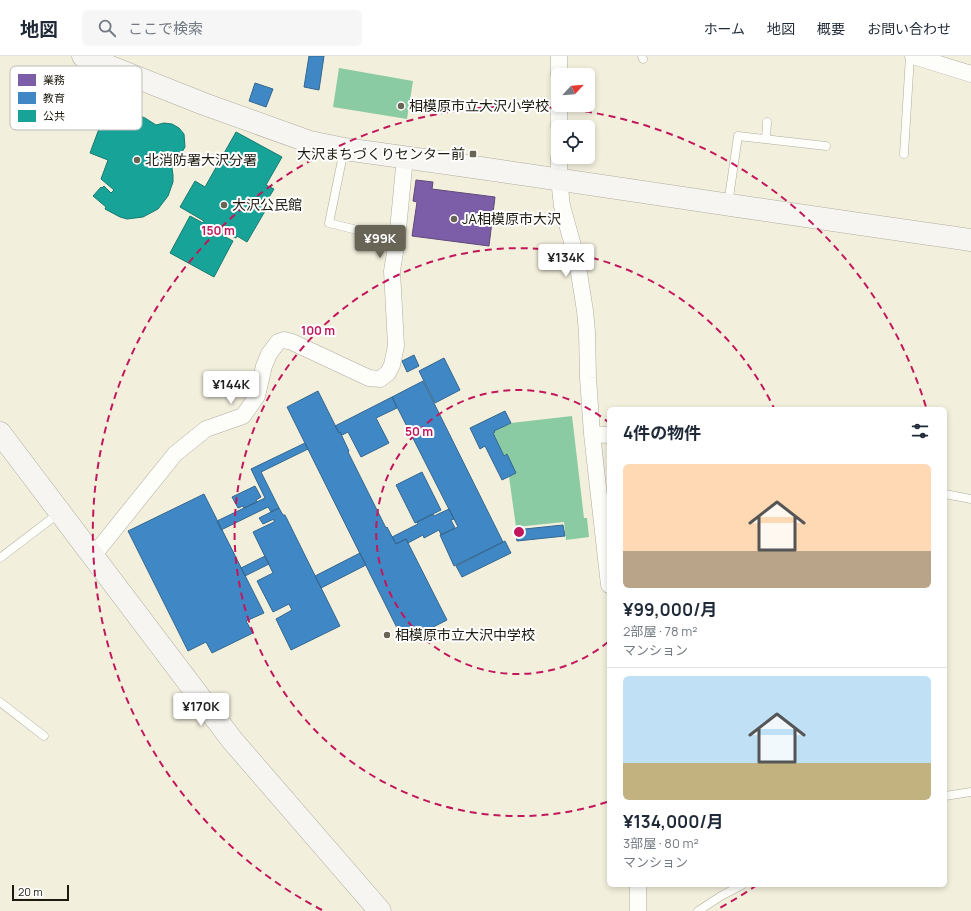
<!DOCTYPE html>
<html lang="ja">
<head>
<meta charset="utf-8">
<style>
  :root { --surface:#fff; --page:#f6f6f7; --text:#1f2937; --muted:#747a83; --line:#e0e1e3; --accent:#686557 }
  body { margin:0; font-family:Manrope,"Noto Sans JP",sans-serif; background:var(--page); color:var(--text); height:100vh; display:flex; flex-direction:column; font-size:15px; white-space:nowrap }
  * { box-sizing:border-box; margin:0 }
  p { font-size:13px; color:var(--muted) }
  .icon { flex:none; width:22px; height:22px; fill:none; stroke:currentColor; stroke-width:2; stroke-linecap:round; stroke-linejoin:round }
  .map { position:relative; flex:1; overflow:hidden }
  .panel { position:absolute; left:607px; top:351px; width:340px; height:480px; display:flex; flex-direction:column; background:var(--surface); border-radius:6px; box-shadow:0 2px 6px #0003 }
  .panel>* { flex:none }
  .needle { width:26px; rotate:64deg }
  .tools { position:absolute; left:551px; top:12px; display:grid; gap:8px }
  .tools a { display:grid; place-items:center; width:44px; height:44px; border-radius:6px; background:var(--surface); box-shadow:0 2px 6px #0003; font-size:20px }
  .scale { position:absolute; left:12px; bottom:10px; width:57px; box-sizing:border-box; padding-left:4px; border:2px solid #1d1b0f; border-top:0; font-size:11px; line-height:14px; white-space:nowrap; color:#1d1b0f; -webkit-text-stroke:3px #fff; paint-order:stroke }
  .price { position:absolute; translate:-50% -34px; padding:0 9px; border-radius:4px; background:#fff; color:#222; font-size:13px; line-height:26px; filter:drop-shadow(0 1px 2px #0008) }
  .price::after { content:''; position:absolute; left:50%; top:24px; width:12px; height:9px; margin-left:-6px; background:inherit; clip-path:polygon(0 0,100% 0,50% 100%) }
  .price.selected { background:var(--accent); color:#fff }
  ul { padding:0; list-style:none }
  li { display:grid; align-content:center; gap:8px; height:212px; padding:0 16px }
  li+li { border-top:1px solid var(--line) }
  li span { display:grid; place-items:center; height:124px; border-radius:6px; color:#555 }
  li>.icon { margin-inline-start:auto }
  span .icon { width:72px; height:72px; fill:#fffc; stroke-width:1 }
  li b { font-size:17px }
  h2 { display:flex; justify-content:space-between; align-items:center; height:48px; padding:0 16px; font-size:17px }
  header { display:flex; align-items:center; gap:24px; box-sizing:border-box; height:56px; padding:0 20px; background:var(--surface); border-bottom:1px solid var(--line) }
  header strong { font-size:19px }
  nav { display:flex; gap:22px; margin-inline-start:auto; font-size:14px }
  .search { width:280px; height:36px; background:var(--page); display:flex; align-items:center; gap:10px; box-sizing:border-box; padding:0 14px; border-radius:6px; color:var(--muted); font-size:15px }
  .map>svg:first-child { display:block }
  .water { fill:#8bcba4 }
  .offices { fill:#7b5ea7; stroke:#5f4a79 }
  .schools { fill:#3f88c5; stroke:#35678e }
  .public { fill:#17a398; stroke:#197a6f }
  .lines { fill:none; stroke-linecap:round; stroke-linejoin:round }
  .lane-casing { stroke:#b0ad9f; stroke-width:9 }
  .street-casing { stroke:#b0ad9f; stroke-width:17 }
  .secondary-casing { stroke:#b0ad9f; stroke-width:23 }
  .lane { stroke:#fdfdfa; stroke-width:8 }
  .street { stroke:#fdfdfa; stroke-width:16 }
  .secondary { stroke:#f7f5f1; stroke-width:22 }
  .ring { fill:none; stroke:#c2185b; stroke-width:2; stroke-dasharray:7 5 }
  .poi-dot { fill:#686557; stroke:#fff; stroke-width:1.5 }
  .labels { text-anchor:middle; stroke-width:4; stroke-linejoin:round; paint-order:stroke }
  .poi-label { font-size:14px; fill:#1d1b0f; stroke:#fff; text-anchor:start }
  .key { fill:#fff; stroke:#bbbbb7; stroke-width:1 }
  .key-label { font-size:11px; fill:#1d1b0f }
  .centre { fill:#c2185b; stroke:#fff; stroke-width:2 }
  .ring-label { font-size:12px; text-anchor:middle; font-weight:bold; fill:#c2185b; stroke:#fff; stroke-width:4; stroke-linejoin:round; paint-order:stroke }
</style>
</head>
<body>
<header>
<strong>地図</strong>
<div class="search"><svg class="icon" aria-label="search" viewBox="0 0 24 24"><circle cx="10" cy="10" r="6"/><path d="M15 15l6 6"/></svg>ここで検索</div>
<nav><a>ホーム</a><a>地図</a><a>概要</a><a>お問い合わせ</a></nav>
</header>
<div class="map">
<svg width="971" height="855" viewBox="0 0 971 855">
  <rect width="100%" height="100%" fill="#f3efdd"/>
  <path class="water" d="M339 12 413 25 407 63 333 51Z
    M572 360 584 462H587L589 481 566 484 564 466 516 471 506 399 504 400 493 377 495 376 494 375 511 367Z"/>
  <path class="offices" d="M416 124 433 126 432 133 495 141 489 190 412 180 417 146 413 145Z"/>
  <path class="schools" d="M309 0H324L319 34 304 31Z
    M255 27 273 33 266 51 249 45Z
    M414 299 419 310 407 316 402 305Z
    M444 302 460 334 435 347 419 315Z
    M423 325 503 486 454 510 440 479 458 471 392 341Z
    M318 335 339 377 340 376 349 395 348 396 386 472 387 471 396 488 406 483 447 564 404 586 287 351Z
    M392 341 397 352 376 362 389 387 361 401 348 376 342 379 340 376 339 377 335 370Z
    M505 355 511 367 494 375 495 376 493 377 504 400 507 398 516 417 502 424 485 390 480 393 470 372Z
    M305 387 308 393 261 416 279 452 271 456 268 451 221 474 217 465 265 442 251 413Z
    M422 416 441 454 415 467 396 429Z
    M255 430 261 441 256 444 257 446 244 452 243 450 238 452 232 441Z
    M204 438 264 557 246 565 253 577 212 597 206 586 188 595 128 475Z
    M279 452 283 459H285L340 570 291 594 276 563 292 554 289 548 273 556 257 525 273 517 253 476 274 466V463L263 468 259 462Z
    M449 453 454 463 451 464 455 472 441 479 439 474 424 482 423 479 408 487 406 483 396 488 392 481 418 468 417 466 433 458 434 460Z
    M563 469 565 480 517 485 515 474Z
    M505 485 511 497 462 521 456 510Z
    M360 497 366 509 321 532 315 520Z
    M265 500 269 508 245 520 241 512Z"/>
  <path class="public" d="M106 54H119L133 57 145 62 156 69 164 67 172 68 179 72 184 78 185 91 181 98 175 102 172 112 173 119V126L168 140 158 153 143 161 127 163 120 161 105 153 106 151 93 140 101 131 102 132 104 130 111 137 114 134 101 123 108 104 90 97Z
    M236 76 282 101 266 129 274 133 265 148 268 150 247 186 237 180 236 182 224 176 222 179 233 185 214 221 170 197 190 160 203 167 204 165 180 151 195 125 205 131Z"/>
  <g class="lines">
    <defs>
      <path id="lane" d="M642 0 643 3
        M766 83 767 66
        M344 94 329 167 397 184
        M904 98 910 0
        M728 148 738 80 826 90
        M945 438 971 443
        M0 502 59 457
        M0 646 44 680
        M945 740 971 736
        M698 855 721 840 742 829"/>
      <path id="street" d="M913 0 971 18
        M559 19V0
        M559 71V49
        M559 101V123L562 150 577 204 585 255 587 276 588 322 592 378 609 529
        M592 378 609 379
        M93 500 175 398 206 373 243 360 257 340 264 310 269 298 278 286 284 284 292 286 369 322 380 323 388 317 392 309 396 290 392 215 397 184 405 101
        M638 829V855"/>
      <path id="secondary" d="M83 0 204 48 310 86 344 93C554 121 762 155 971 184
        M0 377 232 684 380 855"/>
    </defs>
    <use href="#lane" class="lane-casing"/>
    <use href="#street" class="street-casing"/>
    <use href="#secondary" class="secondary-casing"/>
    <use href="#lane" class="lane"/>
    <use href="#street" class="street"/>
    <use href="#secondary" class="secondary"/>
  </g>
  <g class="ring">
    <path d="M608 586A142 142 0 1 1 608 366"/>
    <path d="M607 746A284 284 0 1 1 774 352"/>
    <path d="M757 829A426 426 0 0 1 716 854M322 854A426 426 0 1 1 926 351"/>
  </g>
  <g class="poi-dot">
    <circle cx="401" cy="50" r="4"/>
    <rect x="469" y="94" width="8" height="8" rx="2"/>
    <circle cx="137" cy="104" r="4"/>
    <circle cx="224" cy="149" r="4"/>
    <circle cx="454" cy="163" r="4"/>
    <circle cx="387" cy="579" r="4"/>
  </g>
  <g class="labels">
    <g class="poi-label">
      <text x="409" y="55">相模原市立大沢小学校</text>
      <text x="465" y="103" text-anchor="end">大沢まちづくりセンター前</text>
      <text x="145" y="109">北消防署大沢分署</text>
      <text x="232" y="154">大沢公民館</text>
      <text x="462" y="168">JA相模原市大沢</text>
      <text x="395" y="584">相模原市立大沢中学校</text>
    </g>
  </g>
  <rect x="10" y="10" width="132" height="64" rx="6" class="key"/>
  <rect x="18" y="18" width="18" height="12" fill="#7b5ea7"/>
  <rect x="18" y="36" width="18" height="12" fill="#3f88c5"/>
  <rect x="18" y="54" width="18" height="12" fill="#17a398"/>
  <g class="key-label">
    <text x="43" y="28">業務</text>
    <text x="43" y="46">教育</text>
    <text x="43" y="64">公共</text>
  </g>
  <circle cx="519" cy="476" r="6" class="centre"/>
  <g class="ring-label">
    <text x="218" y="179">150 m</text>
    <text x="318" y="279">100 m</text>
    <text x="419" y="380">50 m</text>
  </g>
</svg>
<div class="tools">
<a><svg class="needle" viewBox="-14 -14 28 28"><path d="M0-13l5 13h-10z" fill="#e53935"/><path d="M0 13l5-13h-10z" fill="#747a83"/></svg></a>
<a><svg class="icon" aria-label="locate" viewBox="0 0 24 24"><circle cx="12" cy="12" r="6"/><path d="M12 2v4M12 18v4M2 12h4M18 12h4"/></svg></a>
</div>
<div class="scale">20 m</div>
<b class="price selected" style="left:380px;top:203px">¥99K</b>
<b class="price" style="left:566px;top:222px">¥134K</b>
<b class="price" style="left:231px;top:349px">¥144K</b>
<b class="price" style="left:201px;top:671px">¥170K</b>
<section class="panel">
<h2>4件の物件<svg class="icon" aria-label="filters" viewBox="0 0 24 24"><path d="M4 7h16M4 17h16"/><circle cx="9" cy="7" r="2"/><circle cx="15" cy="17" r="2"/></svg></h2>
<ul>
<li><span style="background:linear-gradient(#ffd9b3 70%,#b9a48a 0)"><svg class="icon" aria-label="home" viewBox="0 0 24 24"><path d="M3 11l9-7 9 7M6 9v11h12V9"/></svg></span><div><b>¥99,000/月</b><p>2部屋 · 78 m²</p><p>マンション</p></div></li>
<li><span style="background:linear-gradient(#bfe0f5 70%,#c2b280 0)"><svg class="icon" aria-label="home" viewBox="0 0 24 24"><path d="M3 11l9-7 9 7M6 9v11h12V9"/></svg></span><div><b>¥134,000/月</b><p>3部屋 · 80 m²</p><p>マンション</p></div></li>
</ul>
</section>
</div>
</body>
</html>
